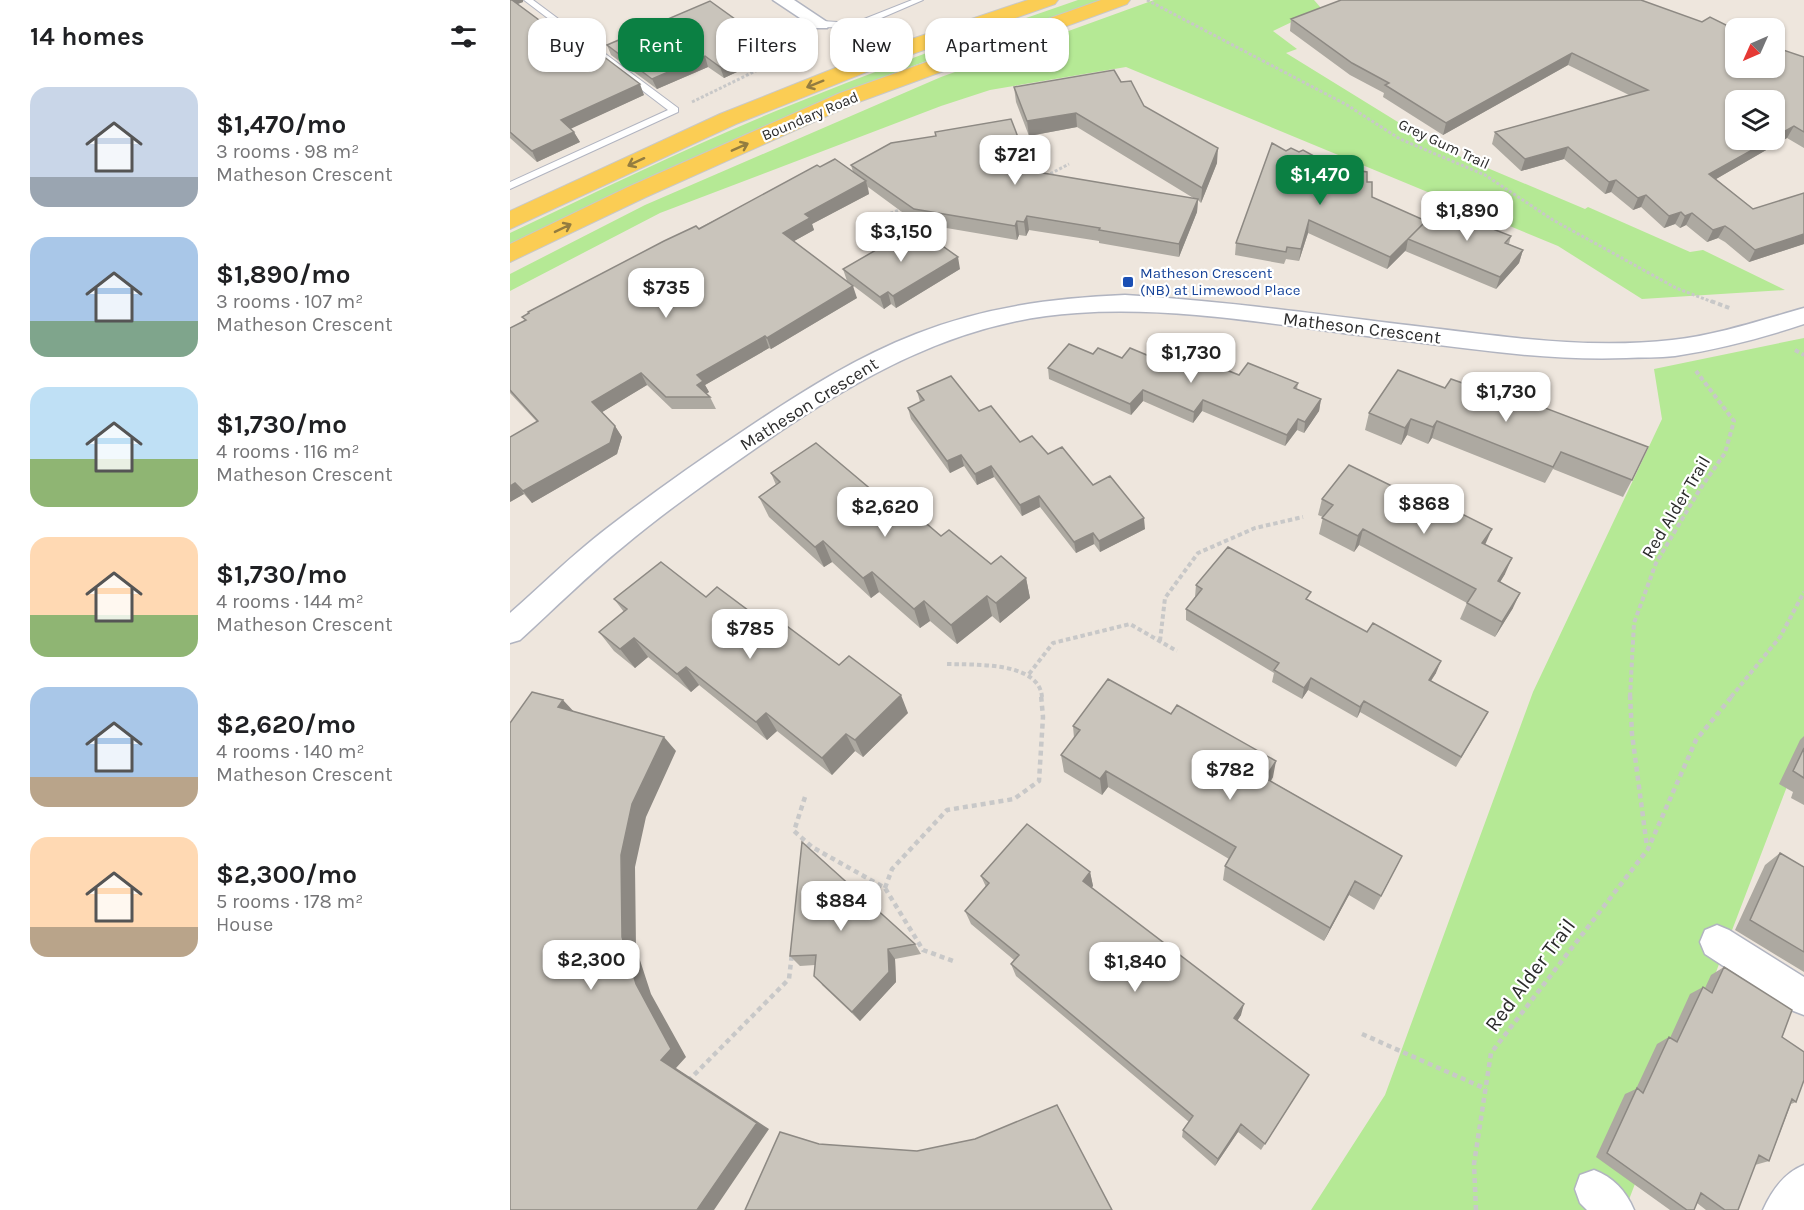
<!DOCTYPE html>
<html lang="en">
<head>
<meta charset="utf-8">
<style>
  :root { --surface:#fff; --page:#f2f2f2; --text:#202124; --muted:#757577; --accent:#0b8043 }
  body { margin:0; font-family:Karla,sans-serif; background:var(--page); color:var(--text); height:100vh; display:flex; flex-direction:column; font-size:22px; white-space:nowrap }
  * { box-sizing:border-box; margin:0 }
  p { font-size:20px; color:var(--muted) }
  .icon { flex:none; width:33px; height:33px; fill:none; stroke:currentColor; stroke-width:2; stroke-linecap:round; stroke-linejoin:round }
  .map { position:relative; flex:1; overflow:hidden }
  .drawer { display:flex; flex-direction:column; background:var(--surface); width:510px }
  .drawer>* { flex:none }
  .guide { position:absolute; left:18px; top:18px; width:570px; height:54px; display:flex; gap:12px }
  .needle { width:39px; rotate:225deg }
  .tools { position:absolute; left:1215px; top:18px; display:grid; gap:12px }
  .tools a { display:grid; place-items:center; width:60px; height:60px; border-radius:12px; background:var(--surface); box-shadow:0 2px 4px #0004; font-size:30px }
  .price { position:absolute; translate:-50% -51px; padding:0 14px; border-radius:12px; background:#fff; color:#222; font-size:20px; line-height:39px; filter:drop-shadow(0 2px 3px #0008) }
  .price::after { content:''; position:absolute; left:50%; top:36px; width:18px; height:14px; margin-left:-9px; background:inherit; clip-path:polygon(0 0,100% 0,50% 100%) }
  .price.active { background:var(--accent); color:#fff }
  ul { padding:0; list-style:none }
  li { display:flex; align-items:center; gap:18px; height:150px; padding:0 30px }
  li span { display:grid; place-items:center; flex:none; width:168px; height:120px; border-radius:18px; color:#555 }
  li>.icon { margin-inline-start:auto }
  span .icon { width:72px; height:72px; fill:#fffc; stroke-width:1 }
  li b { font-size:26px }
  h2 { display:flex; justify-content:space-between; align-items:center; height:72px; padding:0 30px; font-size:26px }
  .chip { padding:0 21px; border-radius:18px; background:var(--surface); box-shadow:0 2px 4px #0004; font-size:21px; line-height:54px }
  .chip.active { background:var(--accent); color:#fff }
  main { display:flex; flex:1; min-height:0 }
  .map>svg:first-child { display:block }
  .green { fill:#b5e995 }
  .lines { fill:none; stroke-linecap:round; stroke-linejoin:round }
  .lane-casing { stroke:#b1b4c0; stroke-width:2 }
  .street-casing { stroke:#b1b4c0; stroke-width:3 }
  .primary-casing { stroke:#c8c8c8; stroke-width:2 }
  .path-far2 { stroke:#c8c8c8; stroke-width:3; stroke-dasharray:3 2; stroke-linecap:butt }
  .path-far1 { stroke:#c8c8c8; stroke-width:4; stroke-dasharray:4.5 3; stroke-linecap:butt }
  .path { stroke:#c8c8c8; stroke-width:4.5; stroke-dasharray:5 4; stroke-linecap:butt }
  .lane { fill:#fff; fill-rule:evenodd }
  .street { fill:#fff; fill-rule:evenodd }
  .primary { fill:#fbcd54; fill-rule:evenodd }
  .wall { fill:#ada9a1 }
  .shaded-wall { fill:#8d8983 }
  .building { fill:#c9c4bb; stroke:#8d8983; stroke-width:1.5 }
  .oneway { stroke:#937c40 }
  .transit-dot { fill:#1a4fb4; stroke:#fff; stroke-width:2 }
  .labels { text-anchor:middle; stroke-width:4.5; stroke-linejoin:round; paint-order:stroke }
  .far-street-label { font-size:15px; fill:#2b2b2b; stroke:#fff }
  .far-transit-label { font-size:15px; fill:#164399; stroke:#fff; text-anchor:start }
  .street-label { font-size:18px; fill:#2b2b2b; stroke:#fff }
  .near-street-label { font-size:21px; fill:#2b2b2b; stroke:#fff }
</style>
</head>
<body>
<main>
<section class="drawer">
<h2>14 homes<svg class="icon" aria-label="filters" viewBox="0 0 24 24"><path d="M4 7h16M4 17h16"/><circle cx="9" cy="7" r="2"/><circle cx="15" cy="17" r="2"/></svg></h2>
<ul>
<li><span style="background:linear-gradient(#c9d6e8 75%,#9aa5b1 0)"><svg class="icon" aria-label="home" viewBox="0 0 24 24"><path d="M3 11l9-7 9 7M6 9v11h12V9"/></svg></span><div><b>$1,470/mo</b><p>3 rooms · 98 m²</p><p>Matheson Crescent</p></div></li>
<li><span style="background:linear-gradient(#a9c7e8 70%,#7fa58c 0)"><svg class="icon" aria-label="home" viewBox="0 0 24 24"><path d="M3 11l9-7 9 7M6 9v11h12V9"/></svg></span><div><b>$1,890/mo</b><p>3 rooms · 107 m²</p><p>Matheson Crescent</p></div></li>
<li><span style="background:linear-gradient(#bfe0f5 60%,#8fb573 0)"><svg class="icon" aria-label="home" viewBox="0 0 24 24"><path d="M3 11l9-7 9 7M6 9v11h12V9"/></svg></span><div><b>$1,730/mo</b><p>4 rooms · 116 m²</p><p>Matheson Crescent</p></div></li>
<li><span style="background:linear-gradient(#ffd9b3 65%,#8fb573 0)"><svg class="icon" aria-label="home" viewBox="0 0 24 24"><path d="M3 11l9-7 9 7M6 9v11h12V9"/></svg></span><div><b>$1,730/mo</b><p>4 rooms · 144 m²</p><p>Matheson Crescent</p></div></li>
<li><span style="background:linear-gradient(#a9c7e8 75%,#b9a48a 0)"><svg class="icon" aria-label="home" viewBox="0 0 24 24"><path d="M3 11l9-7 9 7M6 9v11h12V9"/></svg></span><div><b>$2,620/mo</b><p>4 rooms · 140 m²</p><p>Matheson Crescent</p></div></li>
<li><span style="background:linear-gradient(#ffd9b3 75%,#b9a48a 0)"><svg class="icon" aria-label="home" viewBox="0 0 24 24"><path d="M3 11l9-7 9 7M6 9v11h12V9"/></svg></span><div><b>$2,300/mo</b><p>5 rooms · 178 m²</p><p>House</p></div></li>
</ul>
</section>
<div class="map">
<svg width="1294" height="1210" viewBox="0 0 1294 1210">
  <rect width="100%" height="100%" fill="#eee6dd"/>
  <path class="green" d="M568 0H591C509 29 425 56 343 89 226 136 113 190 0 245V233C93 189 186 143 281 105 376 66 472 33 568 0Z
    M644 0H804L811 8 763 31 787 49 776 53 930 148 1075 209 1078 207 1180 252 1193 250 1275 290 1132 299 1048 246 616 67 480 90 431 106 150 213 0 291V274L135 205 431 77Z
    M1294 338V742L1115 1210H801L875 1095 1023 692 1152 419 1144 369Z"/>
  <g class="lines">
    <defs>
      <path id="lane" d="M14 0H23L168 108V112L0 189V182L158 110Z
        M402 0H413L348 28 311 27 307 24 311 21 344 23Z"/>
      <path id="street" d="M263 0H284L320 24 317 28H305Z
        M615 295C718 301 820 316 922 328 1001 338 1082 349 1162 340 1207 335 1251 320 1294 308V324C1252 338 1209 349 1165 356 1149 358 1132 357 1116 358 1035 361 954 348 873 338 772 326 669 306 567 313 447 320 345 379 249 446 203 478 157 510 114 546 78 575 45 608 10 640L0 643V613C32 585 62 555 96 529 141 494 188 461 236 429 290 393 346 357 406 334 474 307 543 298 615 295Z
        M1207 925 1219 930 1294 977V1015L1281 1010 1195 954 1190 942 1195 930Z
        M1294 1165V1210H1253C1262 1190 1274 1173 1294 1165Z
        M1084 1170C1103 1177 1116 1191 1124 1210H1077L1070 1203 1065 1189 1070 1175Z"/>
      <path id="primary" d="M518 0H548L545 4 394 57 226 124 0 229V211L210 114 378 47Z
        M591 0H620L617 4 346 103 136 197 0 262V244L118 187 330 93Z"/>
    </defs>
    <use href="#lane" class="lane-casing"/>
    <use href="#street" class="street-casing"/>
    <use href="#primary" class="primary-casing"/>
    <path class="path-far2" d="M637 0 837 105 890 139 975 175 1043 220 1166 288 1205 303
      M182 102 301 44
      M536 176 559 164
      M351 232 378 214 392 209"/>
    <path class="path-far1" d="M1201 301 1222 309
      M1285 350 1294 355
      M650 641 655 598 688 553 745 528 793 517
      M437 664C463 665 529 661 532 697
      M519 674 543 643 620 624 667 651
      M1120 697 1124 623 1146 563 1190 489 1215 453 1224 421 1186 371
      M1221 697 1270 637 1294 592"/>
    <path class="path" d="M1120 695 1122 734 1137 847
      M295 797 284 831 302 847 375 888 413 950 446 962
      M375 888 382 869 437 810 504 799 529 781 533 717 531 695
      M852 1034 976 1089
      M178 1081 279 979 282 953
      M966 1210 964 1164 981 1053 1138 849 1186 740 1223 695"/>
    <use href="#lane" class="lane"/>
    <use href="#street" class="street"/>
    <use href="#primary" class="primary"/>
  </g>
  <path class="wall" d="M0 0 13 2 7 4 75 54 134 95 61 128 70 142 27 162 0 138Z
    M781 19 1226 68 1294 57V148L1277 138 1206 179 1243 209 1294 193V244L1239 262 1215 242 1208 238 1197 242 1176 225 1170 228 1165 224 1154 228 1131 207 1123 210 1101 192 1095 194 1054 159 1011 171 982 144 985 132 1119 95 1058 65 933 135 873 97 874 93 840 75 780 31Z
    M97 45H261L264 55 214 78 198 67 147 89 101 55Z
    M611 82 634 106 707 163 691 203 688 200 687 212 669 257 589 243V241L519 230 516 236 509 235 507 240 407 223 358 187 359 194 302 224 304 230 284 241 347 298 261 349 259 348 195 385 199 392 196 394 200 397 206 409H162L137 385 92 412 105 426 112 437 107 454 22 503 14 494 0 502 27 422 0 393V328L15 320 12 317 310 167 343 172 341 165 521 171 685 199 567 127 519 136 506 102 504 87Z
    M776 151 789 152 857 182 862 197 916 221 1001 236 999 244 1013 250 1009 263 986 289 895 251 896 250 877 269 798 233 789 261 776 259 774 264 725 255 726 243Z
    M333 269H450L386 308 381 304 374 309 337 281Z
    M583 354 612 358H644L729 375 788 383 787 389 811 399 809 411 794 433 787 430 775 446 692 411 683 423 633 401 621 415 539 379 538 368Z
    M888 370 1122 480 1113 497 1043 469 1035 483 922 438 918 444 897 435 891 445 855 430 859 413Z
    M407 391 469 411 510 442 538 454 583 485 635 529 590 552 584 544 566 553 530 507 512 516 484 477 467 485 454 466 440 473 401 419 398 408 410 402Z
    M261 473 382 507 481 564 516 578 520 598 490 623 482 616 447 644 420 621 410 628 369 592 361 598 322 562 314 567 259 517 249 497 266 485Z
    M812 499 975 545 995 574 990 582 1003 608 985 637 950 619 957 603 849 545 844 552 809 534 813 517 808 515Z
    M686 585 799 600 926 673 921 681 972 723 946 767 850 712 847 718 798 690 792 699 762 682 764 673 676 620V609L685 597Z
    M196 597 250 619 329 665 398 713 353 757 345 751 322 775 267 731 257 740 189 685 181 692 138 657 125 668 104 651 89 632 114 612 104 599Z
    M563 726 763 777 761 781 892 856 864 910 839 895 814 941 713 880 715 866 719 859 598 787 592 795 554 772 551 755 564 738Z
    M1294 736V805L1281 798 1283 792 1269 784 1290 740Z
    M1270 853 1294 867V972L1225 930 1255 865Z
    M580 872 583 886 581 888 731 1015 727 1021 799 1075 751 1150 728 1132 705 1166 672 1137 673 1130 679 1122 506 976 501 964 504 960 461 924 455 911 476 887 471 876Z
    M405 944 411 954 385 959 386 982 350 1021 312 985 305 965 290 966 280 956Z
    M1214 967 1272 1037 1286 1102 1281 1104 1259 1161 1245 1165 1228 1210H1196L1187 1203 1184 1210H1160L1086 1157 1115 1094 1126 1089 1147 1044 1159 1037 1160 1038 1180 994 1193 987 1195 988 1201 975Z"/>
  <path class="shaded-wall" d="M0 0H13V2L5 5Z
    M261 45 264 55 214 78 210 67Z
    M1062 53 1058 65 933 135 936 123Z
    M195 56 198 67 147 89 142 79Z
    M130 84 134 95 56 131 51 120Z
    M566 113 567 127 519 136 517 121Z
    M1284 126 1277 138 1194 186 1199 174 1260 140H1264V137Z
    M64 132 70 142 27 162 22 151Z
    M1058 147 1054 159 1011 171 1015 159Z
    M708 148 707 163 691 203 692 188Z
    M1106 180 1101 192 1095 194 1099 182Z
    M356 181 359 194 302 224 304 230 277 245 273 233 295 214Z
    M1136 195 1131 207 1123 210 1128 198Z
    M688 199 687 212 669 257V244Z
    M1171 212 1165 224 1154 228 1159 216Z
    M1182 213 1176 225 1170 228 1175 216Z
    M517 216 519 230 516 236 514 222Z
    M799 220 798 233 789 261 791 249Z
    M507 221 509 235 507 240 505 226Z
    M916 221 898 239 896 250 877 269 880 257Z
    M1215 226 1208 238 1197 242 1203 230Z
    M1294 234V244L1239 262 1245 250Z
    M1013 250 1009 263 986 289 990 277Z
    M448 257 450 269 386 308 383 296Z
    M343 286 347 298 261 349 257 338Z
    M378 292 381 304 374 309 370 297Z
    M255 336 259 348 195 385 199 392 192 396 187 385V375Z
    M131 373 137 385 89 414 82 402Z
    M633 390V401L621 415 620 404Z
    M811 399 809 411 794 433 795 422Z
    M693 400 692 411 683 423 684 412Z
    M788 419 787 430 775 446 777 435Z
    M901 419 897 435 891 445 895 428Z
    M927 421 922 438 918 444 923 427Z
    M105 426 112 437 107 454 22 503 13 491Z
    M451 455 454 466 440 473 437 461Z
    M481 466 484 477 467 485 465 474Z
    M5 483 14 494 0 502V486Z
    M529 496 530 507 512 516 510 505Z
    M634 518 635 529 590 552 589 541Z
    M853 529 849 545 844 552 848 536Z
    M982 529 975 545 972 543Z
    M583 533 584 544 566 553 564 542Z
    M313 541 322 562 314 567 305 547Z
    M1002 558 995 574 981 597 988 581Z
    M362 572 369 592 361 598 353 578Z
    M516 578 520 598 490 623 486 603Z
    M1010 593 1003 608 985 637 992 622Z
    M477 596 482 616 447 644 441 625Z
    M414 601 420 621 410 628 404 609Z
    M124 638 138 657 125 668 110 649Z
    M931 661 926 673 914 691 919 680Z
    M176 667 189 685 181 692 167 674Z
    M801 678 798 690 792 699 794 688Z
    M391 695 398 713 353 757 345 740Z
    M53 700 67 715 48 707Z
    M854 701 850 712 847 718 850 707Z
    M256 713 267 731 257 740 246 722Z
    M336 734 345 751 322 775 312 758Z
    M154 737 166 751 136 817 125 867 126 948 141 994 176 1057 166 1068 259 1129 204 1210H187L151 1060 126 984 112 937 111 855 122 804Z
    M766 761 763 777 752 794 755 778Z
    M596 771 598 787 592 795 590 779Z
    M580 872 583 886 575 895 573 881Z
    M845 881 839 895 814 941 820 928Z
    M378 949 385 959 386 982 350 1021 342 1012Z
    M734 1004 731 1015 722 1029 724 1018Z
    M731 1124 728 1132 705 1166 708 1159Z"/>
  <path class="building" d="M0 0H2L75 54 85 50 130 84 51 120 64 132 22 151 0 132Z
    M831 0H1131L1192 22 1200 17 1226 30V68H1264V47L1294 57V132L1284 126 1264 137V100H1226V140H1260L1199 174 1243 209 1294 193V234L1245 250 1221 230 1215 226 1203 230 1182 213 1175 216 1171 212 1159 216 1136 195 1128 198 1106 180 1099 182 1058 147 1015 159 985 132 1138 90 1062 53 936 123 875 85 879 83 842 63 781 19Z
    M200 1 261 45 210 67 195 56 142 79 97 45Z
    M604 70 611 82 621 81 634 106 708 148 692 188 566 113 517 121 504 87Z
    M501 119 521 171 688 199 669 244 589 230 590 228 517 216 514 222 507 221 505 226 404 209 341 165 381 143 426 136 425 132Z
    M762 143 776 151 781 148 789 152 793 150 824 167 857 172V182H862V197L916 221 880 257 799 220 791 249 777 247 776 252 726 243Z
    M325 159 356 181 295 214 300 218 273 233 343 286 257 338 255 336 187 375 193 381 187 385 200 397H156L131 373 82 402 105 426 100 443 13 491 5 483 0 486V437L28 421 0 390V328L16 320 12 317 19 313 18 312 154 241 186 226 189 229 307 165 310 167Z
    M929 208 1001 236 995 243 1013 250 990 277 898 239Z
    M406 227 448 257 383 296 378 292 370 297 333 269Z
    M559 344 583 354 588 348 612 358 620 348 644 358 650 351 674 361 679 355 729 375 738 363 788 383 784 388 811 399 795 422 788 419 777 435 693 400 684 412 633 390 620 404 538 368Z
    M888 370 935 388 941 379 961 386 964 381 1138 447 1122 480 1051 452 1043 467 927 421 923 427 901 419 895 428 859 413Z
    M441 376 469 411 481 406 510 442 522 436 538 454 552 447 583 485 600 476 634 518 589 541 583 533 564 542 529 496 510 505 481 466 465 474 451 455 437 461 398 408 414 400 407 391Z
    M306 443 382 507 390 501 431 536 439 530 481 564 491 556 516 578 486 603 477 596 441 625 414 601 404 609 362 572 353 578 313 541 305 547 249 497 270 482 261 473Z
    M839 465 894 492 898 487 982 529 972 543 1002 558 988 581 1010 593 992 622 957 603 966 589 853 529 848 536 812 518 823 505 812 499Z
    M718 547 801 592 796 599 857 632 863 623 931 661 919 680 978 712 951 757 854 701 850 707 801 678 794 688 764 670 769 663 676 609 692 589 686 585Z
    M151 562 196 597 207 587 250 619 258 612 329 665 339 656 391 695 345 740 336 734 312 758 256 713 246 722 176 667 167 674 124 638 110 649 89 632 117 609 104 599Z
    M598 679 661 714 667 705 766 761 755 778 892 856 871 896 845 881 820 928 715 866 726 847 596 771 590 779 551 755 570 730 563 726Z
    M22 692 53 700 48 707 154 737 122 804 111 855 112 937 126 984 161 1049 151 1060 247 1123 187 1210H0V723Z
    M1294 748V778L1283 771Z
    M517 824 580 872 573 881 734 1004 724 1018 799 1075 755 1144 731 1124 708 1159 673 1130 683 1116 501 964 509 955 455 911 479 883 471 876Z
    M292 842 405 944 378 949 379 972 342 1012 304 976 306 955 280 956Z
    M1270 853 1294 867V952L1240 920Z
    M1214 967 1282 1010 1272 1037 1294 1052V1080L1286 1102 1282 1099 1259 1161 1249 1155 1228 1210H1215L1191 1193 1184 1210H1177L1097 1153 1127 1088 1133 1093 1159 1037 1167 1042 1193 987 1202 993Z
    M547 1105 602 1210H235L270 1132 309 1144 407 1151 465 1139Z"/>
  <defs><path id="oneway-shaft" d="M-6 0H5M1.5-3L5.5 0L1.5 3" fill="none" stroke-width="1.6" stroke-linecap="round" stroke-linejoin="round" transform="scale(1.5)"/></defs>
  <g class="oneway">
    <use href="#oneway-shaft" transform="translate(305 84) rotate(158)"/>
    <use href="#oneway-shaft" transform="translate(230 147) rotate(-24)"/>
    <use href="#oneway-shaft" transform="translate(126 162) rotate(155)"/>
    <use href="#oneway-shaft" transform="translate(53 228) rotate(-26)"/>
  </g>
  <rect class="transit-dot" x="612" y="276" width="12" height="12" rx="3"/>
  <g class="labels">
    <g class="far-street-label">
      <text transform="translate(300 116) rotate(-23)" y="5">Boundary Road</text>
      <text transform="translate(934 144) rotate(25)" y="5">Grey Gum Trail</text>
    </g>
    <g class="far-transit-label">
      <text x="630" y="278">Matheson Crescent<tspan x="630" dy="17">(NB) at Limewood Place</tspan></text>
    </g>
    <g class="street-label">
      <text transform="translate(852 328) rotate(7)" y="6">Matheson Crescent</text>
      <text transform="translate(299 404) rotate(-32)" y="6">Matheson Crescent</text>
      <text transform="translate(1166 507) rotate(-59)" y="6">Red Alder Trail</text>
    </g>
    <g class="near-street-label">
      <text transform="translate(1020 975) rotate(-53)" y="7">Red Alder Trail</text>
    </g>
  </g>
</svg>
<div class="tools">
<a><svg class="needle" viewBox="-14 -14 28 28"><path d="M0-13l5 13h-10z" fill="#e53935"/><path d="M0 13l5-13h-10z" fill="#757577"/></svg></a>
<a><svg class="icon" aria-label="layers" viewBox="0 0 24 24"><path d="M12 4l9 5-9 5-9-5zM3 14l9 5 9-5"/></svg></a>
</div>
<b class="price" style="left:505px;top:186px">$721</b>
<b class="price active" style="left:810px;top:206px">$1,470</b>
<b class="price" style="left:957px;top:242px">$1,890</b>
<b class="price" style="left:391px;top:263px">$3,150</b>
<b class="price" style="left:156px;top:319px">$735</b>
<b class="price" style="left:681px;top:384px">$1,730</b>
<b class="price" style="left:996px;top:423px">$1,730</b>
<b class="price" style="left:914px;top:535px">$868</b>
<b class="price" style="left:375px;top:538px">$2,620</b>
<b class="price" style="left:240px;top:660px">$785</b>
<b class="price" style="left:720px;top:801px">$782</b>
<b class="price" style="left:331px;top:932px">$884</b>
<b class="price" style="left:81px;top:991px">$2,300</b>
<b class="price" style="left:625px;top:993px">$1,840</b>
<div class="guide">
<a class="chip">Buy</a>
<a class="chip active">Rent</a>
<a class="chip">Filters</a>
<a class="chip">New</a>
<a class="chip">Apartment</a>
</div>
</div>
</main>
</body>
</html>
